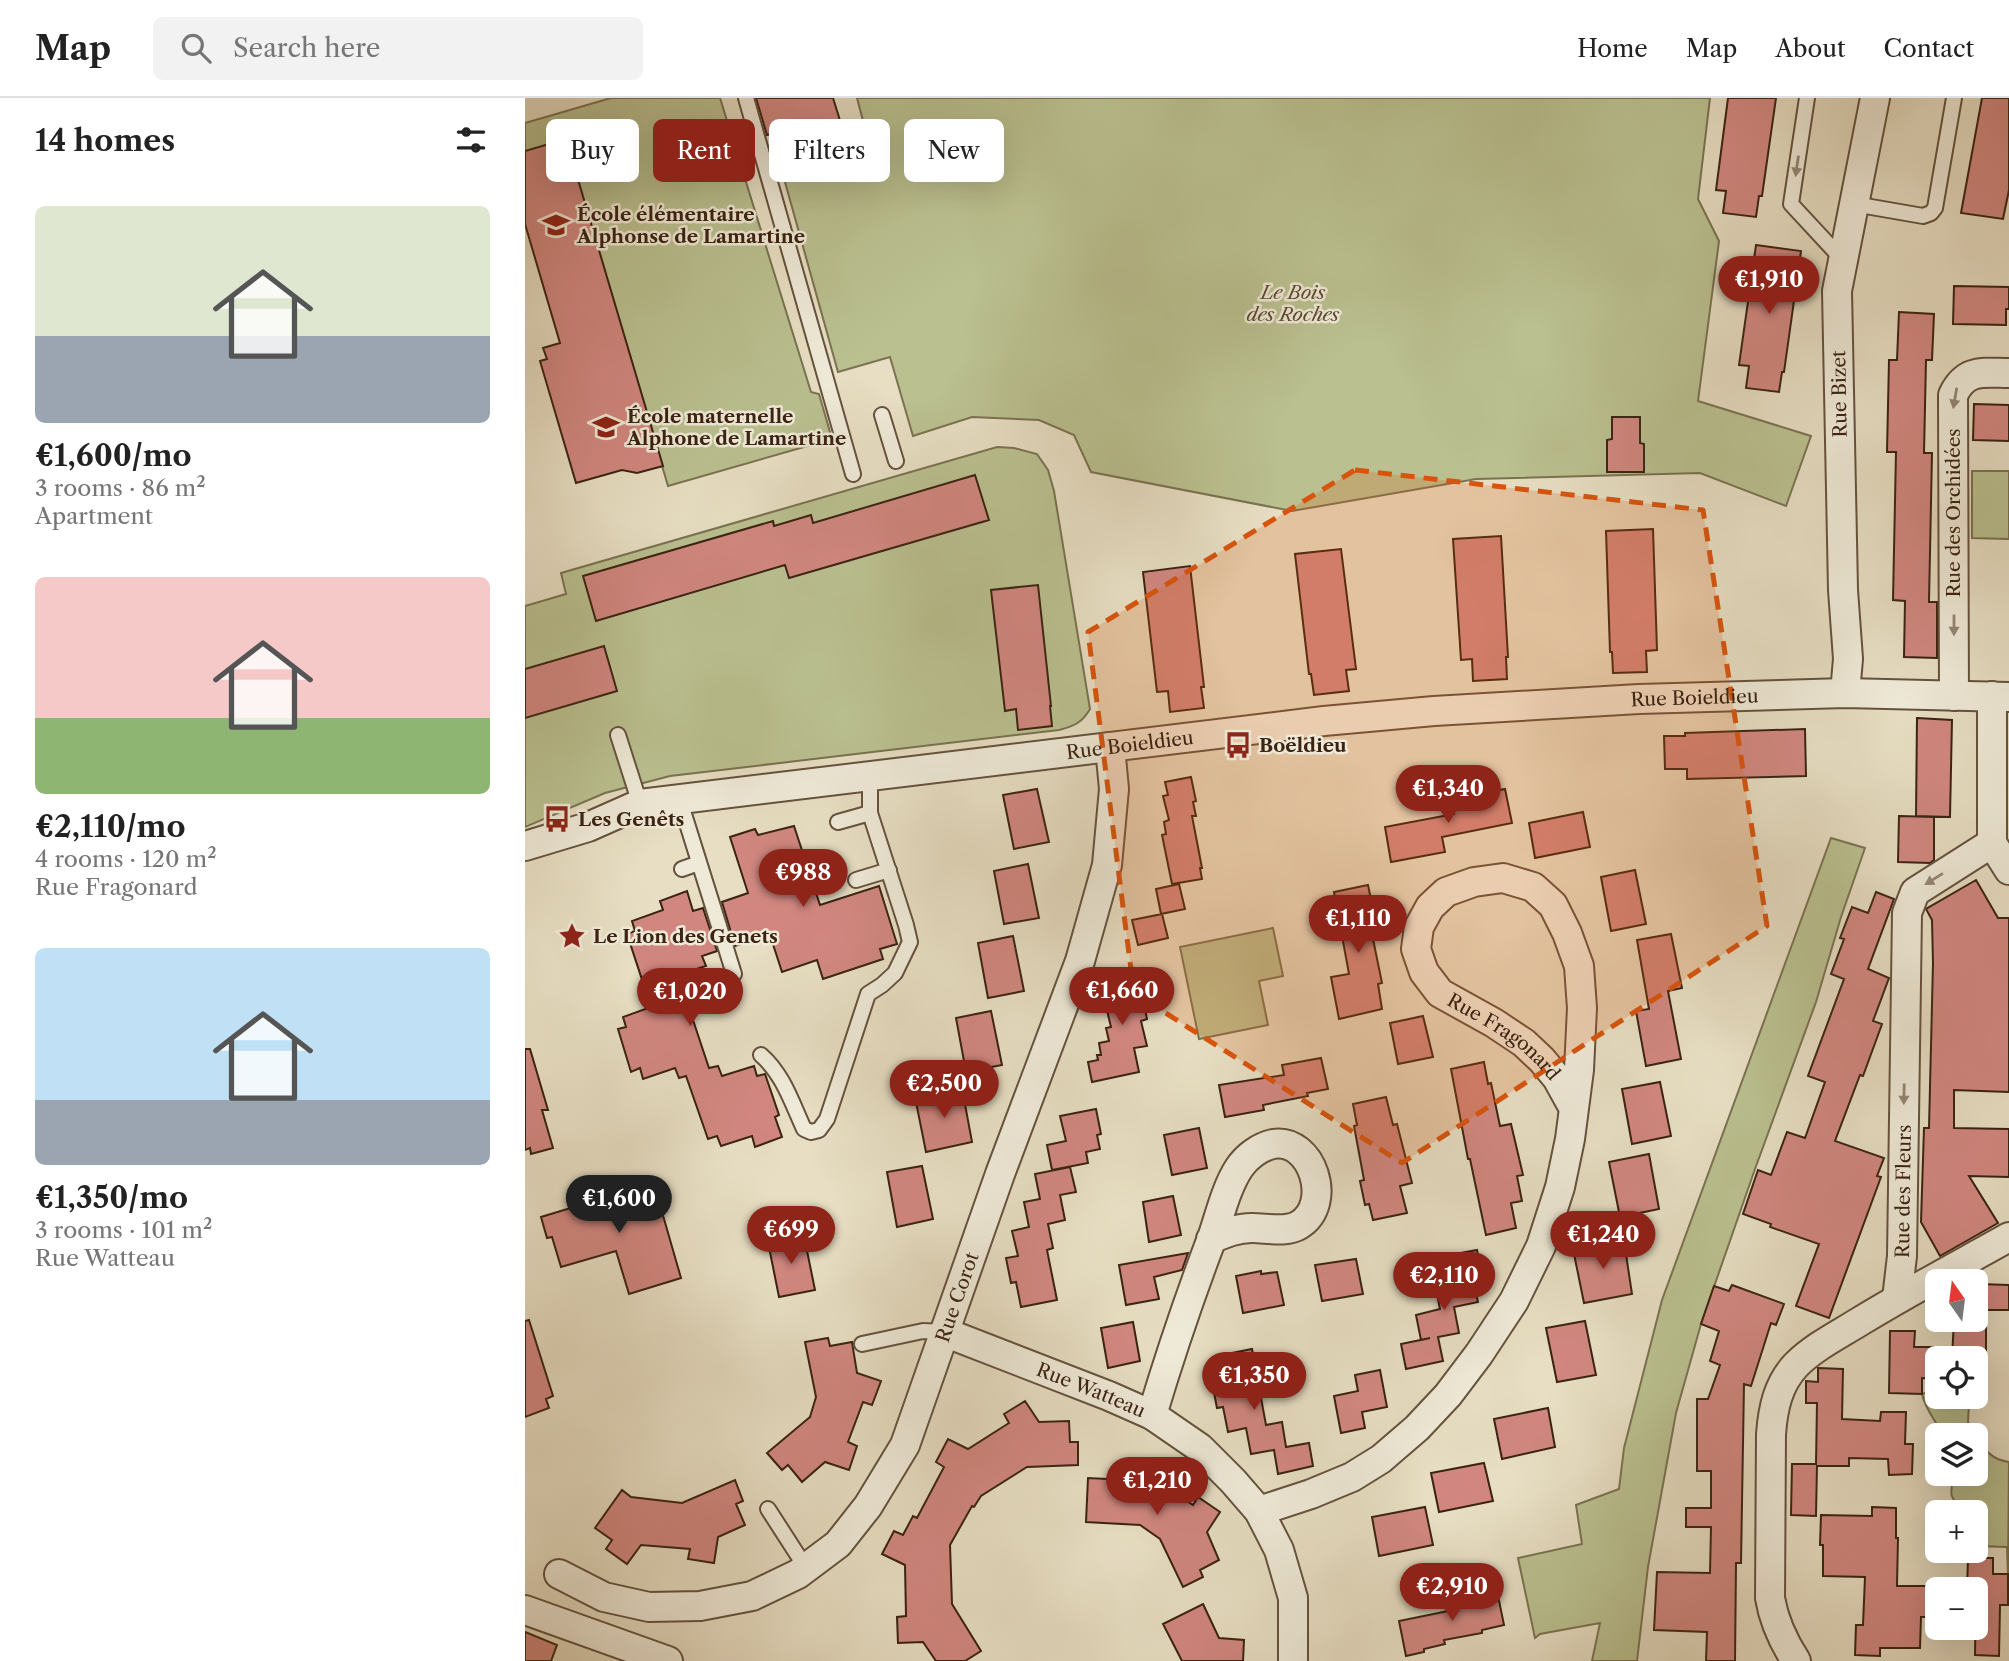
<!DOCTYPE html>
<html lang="en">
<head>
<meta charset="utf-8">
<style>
  :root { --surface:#fff; --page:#f2f2f2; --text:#222; --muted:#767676; --line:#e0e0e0; --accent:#8f2418 }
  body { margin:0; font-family:"Libre Caslon Text",serif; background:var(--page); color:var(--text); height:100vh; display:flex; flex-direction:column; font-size:26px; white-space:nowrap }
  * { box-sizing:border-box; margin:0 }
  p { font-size:23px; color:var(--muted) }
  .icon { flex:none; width:38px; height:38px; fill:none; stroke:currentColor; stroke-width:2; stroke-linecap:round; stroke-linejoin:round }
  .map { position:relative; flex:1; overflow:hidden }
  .panel { display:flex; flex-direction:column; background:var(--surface); width:525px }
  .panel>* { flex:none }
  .hud { position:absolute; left:21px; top:21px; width:665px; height:63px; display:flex; gap:14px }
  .needle { width:46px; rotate:346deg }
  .tools { position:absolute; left:1400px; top:1171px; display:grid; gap:14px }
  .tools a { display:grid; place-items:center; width:63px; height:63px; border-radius:10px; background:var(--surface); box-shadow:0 7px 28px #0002; font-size:35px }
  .price { position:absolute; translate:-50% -60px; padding:0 16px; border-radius:24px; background:var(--accent); color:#fff; font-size:23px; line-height:46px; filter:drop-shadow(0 2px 4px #0008) }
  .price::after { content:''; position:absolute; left:50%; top:42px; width:21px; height:16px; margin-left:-10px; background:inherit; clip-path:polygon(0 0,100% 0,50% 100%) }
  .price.active { background:#222; color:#fff }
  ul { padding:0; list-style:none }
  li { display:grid; align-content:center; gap:14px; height:371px; padding:0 35px }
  li span { display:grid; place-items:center; height:217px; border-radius:10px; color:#555 }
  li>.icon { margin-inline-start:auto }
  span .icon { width:126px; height:126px; fill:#fffc; stroke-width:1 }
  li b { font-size:30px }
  h2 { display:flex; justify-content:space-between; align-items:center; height:84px; padding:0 35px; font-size:30px }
  .tag { padding:0 24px; border-radius:10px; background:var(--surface); box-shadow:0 7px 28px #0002; font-size:24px; line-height:63px }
  .tag.active { background:var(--accent); color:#fff }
  header { display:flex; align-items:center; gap:42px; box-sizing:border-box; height:98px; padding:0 35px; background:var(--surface); border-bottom:2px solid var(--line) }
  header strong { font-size:33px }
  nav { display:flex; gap:38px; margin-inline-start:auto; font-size:24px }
  .search { width:490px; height:63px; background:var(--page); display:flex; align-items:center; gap:18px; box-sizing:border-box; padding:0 24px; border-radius:10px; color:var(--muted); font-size:26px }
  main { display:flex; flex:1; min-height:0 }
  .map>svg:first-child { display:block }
  .green { fill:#bac090; stroke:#7a7251; stroke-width:2 }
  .building { fill:#d18780; stroke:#3a2312; stroke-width:2 }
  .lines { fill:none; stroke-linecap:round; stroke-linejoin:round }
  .service-casing { stroke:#65523e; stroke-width:18 }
  .minor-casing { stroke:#65523e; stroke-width:32 }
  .service { stroke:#efead8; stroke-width:14 }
  .minor { stroke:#efead8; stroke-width:28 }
  .oneway { fill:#948675 }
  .marked { fill:#d7540d; fill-opacity:0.2; stroke:#d7540d; stroke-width:5; stroke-dasharray:14 9; stroke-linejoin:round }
  .labels { text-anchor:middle; stroke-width:5; stroke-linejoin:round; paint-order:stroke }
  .poi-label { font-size:19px; font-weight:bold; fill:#3a2312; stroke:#efead8; text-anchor:start }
  .park-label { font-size:19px; font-style:italic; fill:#5a4a32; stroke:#efead8 }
  .street-label { font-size:19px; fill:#3a2312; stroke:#efead8 }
</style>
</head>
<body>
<header>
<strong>Map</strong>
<div class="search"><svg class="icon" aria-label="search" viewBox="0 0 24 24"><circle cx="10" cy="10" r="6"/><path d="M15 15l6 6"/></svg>Search here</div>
<nav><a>Home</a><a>Map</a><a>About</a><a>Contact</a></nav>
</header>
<main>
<section class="panel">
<h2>14 homes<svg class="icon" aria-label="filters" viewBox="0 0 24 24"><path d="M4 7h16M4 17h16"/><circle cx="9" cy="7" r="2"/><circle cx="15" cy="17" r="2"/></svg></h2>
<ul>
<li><span style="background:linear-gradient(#dfe7d0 60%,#9aa5b1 0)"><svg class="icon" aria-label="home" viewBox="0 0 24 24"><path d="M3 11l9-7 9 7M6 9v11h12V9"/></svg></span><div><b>€1,600/mo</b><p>3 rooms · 86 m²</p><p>Apartment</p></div></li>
<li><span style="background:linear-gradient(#f6c9c9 65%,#8fb573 0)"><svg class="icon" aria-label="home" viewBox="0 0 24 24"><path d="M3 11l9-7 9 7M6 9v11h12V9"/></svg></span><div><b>€2,110/mo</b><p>4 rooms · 120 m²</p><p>Rue Fragonard</p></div></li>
<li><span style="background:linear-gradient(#bfe0f5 70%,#9aa5b1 0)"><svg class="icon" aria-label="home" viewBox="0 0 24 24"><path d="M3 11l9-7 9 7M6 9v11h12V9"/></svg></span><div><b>€1,350/mo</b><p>3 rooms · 101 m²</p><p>Rue Watteau</p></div></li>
</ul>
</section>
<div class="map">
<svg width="1484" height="1563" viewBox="0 0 1484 1563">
  <rect width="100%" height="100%" fill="#e7dec3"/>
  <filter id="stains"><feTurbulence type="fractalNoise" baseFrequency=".00286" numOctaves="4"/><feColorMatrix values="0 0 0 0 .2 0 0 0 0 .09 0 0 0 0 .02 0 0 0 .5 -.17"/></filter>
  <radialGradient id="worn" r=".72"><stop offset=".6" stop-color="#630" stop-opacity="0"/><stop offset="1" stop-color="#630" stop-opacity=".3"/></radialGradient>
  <path class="green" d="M86 0H195L286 294 294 296 307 341 143 388 104 255 0 53V25Z
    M332 0H1185L1173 101 1194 143 1173 303 1286 338 1261 408 1175 375 951 381 767 413 566 374 549 337 514 322 447 319 388 338 365 259 313 274 253 59 341 34Z
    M472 349 489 350 512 356 523 372 529 393 565 611C557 625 549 628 534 632L145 678 80 695 0 729V508L41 496 36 475Z
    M1447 373H1484V441L1447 440Z
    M1306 740 1340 750 1316 819 1291 904 1230 1071 1176 1226 1151 1315 1123 1469 1112 1563H1067L1075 1525 1015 1536 1010 1540 993 1460 1057 1446 1051 1407 1094 1391 1099 1350 1137 1202Z
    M748 830 758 878 734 883 743 927 674 941 655 849Z
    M1412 1291V1298L1435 1299V1304H1444L1443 1324 1450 1337H1418C1411 1323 1400 1311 1397 1296Z
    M1451 1339C1460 1352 1467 1362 1484 1364L1483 1476 1482 1449 1451 1448V1414H1439C1423 1396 1425 1399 1429 1376H1451Z"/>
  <path class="building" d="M231 0H308L318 32 281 42 280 38 253 45 250 35 242 37Z
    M1203 0H1251L1237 98H1234L1231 119 1198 115 1201 93 1191 92Z
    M1457 0H1484V92L1478 121 1436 115Z
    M41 41 138 368 112 375 97 372 51 385 15 263 22 261 18 250 35 245 0 126V53Z
    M1231 147 1276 153 1259 274H1257L1254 294 1221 290 1224 268 1214 267Z
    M1429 188 1484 189V211H1481V227L1428 226Z
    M1374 214 1409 216 1407 262H1401L1399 355H1407L1404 504H1412V560L1379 559 1380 503 1368 502 1371 354H1362L1364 262H1372Z
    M1449 306 1484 307V343L1448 342Z
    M1087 319H1115V345L1119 346V374H1082V342L1087 341Z
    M450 377 464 422 264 480 260 467 71 523 58 478 248 423 249 428 286 417 288 425Z
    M1128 431 1132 552 1121 553 1122 574 1088 575 1087 554H1085L1081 433Z
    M976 438 983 559H981L982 581 948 583 947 561 936 562 928 441Z
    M816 451 831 571 821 572 824 593 789 597 786 576H784L770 456Z
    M665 468 679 589H676L679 610 645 614 643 593 632 594 618 474Z
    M513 487 526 608H525L527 628 493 632 491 611 480 613 466 492Z
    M79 548 92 593 0 620V571Z
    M1392 620 1427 622 1425 719 1391 718Z
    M1280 631 1281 678 1162 681V671H1140L1139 638H1160V635Z
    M666 679 671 703 668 704 671 718H667L677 770H675L677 781 647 786 637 737 641 736 639 724 644 722 638 698 643 697 640 684Z
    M512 691 524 744 489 751 478 697Z
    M980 691 987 725 917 739 920 754 866 764 860 729 929 716 926 701Z
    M1058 714 1065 749 1010 760 1004 725Z
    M1374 718 1409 719V762L1405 765 1373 764Z
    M269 728 295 807 354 788 372 846 355 851 358 861 298 881 292 862 257 874 245 837 210 848 197 804 223 795 205 739 230 731 233 737Z
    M503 766 514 820 479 826 469 773Z
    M1110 772 1121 826 1086 833 1076 779Z
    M1451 782 1473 820H1484V994L1429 992V1030L1484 1031V1079L1444 1078 1473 1125 1415 1158 1396 1124 1399 1030H1404L1408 865 1407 822 1401 811Z
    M654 786 660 811 636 816 631 791Z
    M843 787 854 840 848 841 857 885 853 886 857 911 814 921 806 879 824 876 809 794Z
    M162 793 168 813 178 810 192 853 177 858 181 868 153 877 184 970 193 968 197 978 229 968 232 978 240 976 254 1017 250 1019 257 1039 230 1049 227 1038 196 1048 192 1038 183 1041 161 978 154 980 150 970 118 981 115 970 106 974 93 931 101 929 98 919 126 909 102 836 110 833 107 823 138 812 135 803Z
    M1351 794 1369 801 1343 871 1364 880 1348 923 1357 926 1338 978 1335 977 1310 1043 1359 1060 1352 1078 1356 1079 1304 1220 1271 1208 1294 1146 1245 1129 1246 1126 1218 1116 1233 1072 1246 1077 1262 1034 1280 1040 1300 984 1283 978 1319 881 1306 876 1319 841 1315 840 1327 809 1343 815Z
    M637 816 643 840 613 847 607 822Z
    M1146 836 1157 890 1143 893 1156 961 1121 968 1111 913 1124 911 1112 842Z
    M488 838 499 893 463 900 453 845Z
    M617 870 622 895 617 896 622 921 616 923 622 948 609 950 614 974 567 984 563 964 573 962 572 957H576L574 945 584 943 581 930 586 929 580 904 586 903 581 877Z
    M466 913 477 967 441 974 431 920Z
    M898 918 908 959 873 966 865 925Z
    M0 951H5L23 1012H17L28 1050 6 1056 5 1050 0 1052Z
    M796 960 803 991 782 995 783 998 738 1007 739 1012 700 1019 694 987 759 977 757 967Z
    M959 964 963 986 966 985 975 1028 986 1026 998 1077 992 1078 997 1103 986 1105 991 1130 961 1137 945 1061H943L926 971Z
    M1135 984 1146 1038 1107 1046 1097 991Z
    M437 990 447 1044 401 1054 390 999Z
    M861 999 868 1027 872 1026 887 1085 875 1088 882 1115 848 1122 844 1106 840 1107 835 1083 839 1082 829 1028 832 1027 828 1006Z
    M571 1011 576 1036 572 1037 575 1051 561 1054 563 1065 527 1072 522 1047 541 1043 535 1018Z
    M674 1030 682 1070 647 1077 639 1037Z
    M1124 1056 1134 1111 1095 1119 1084 1064Z
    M397 1068 408 1121 372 1129 362 1074Z
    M545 1069 551 1094 535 1097 540 1122 523 1126 528 1150 522 1152 532 1202 496 1209 491 1184 486 1185 481 1160 493 1158 487 1133 504 1129 499 1104 515 1101 510 1076Z
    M134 1084 141 1105 135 1107 156 1180 104 1196 91 1153 36 1169 27 1139 22 1140 16 1119 69 1103 67 1099 90 1093 91 1097Z
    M648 1098 656 1137 624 1144 618 1104Z
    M279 1138 290 1192 254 1199 243 1144Z
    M1087 1143H1099L1107 1196 1059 1205 1048 1151Z
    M952 1152 957 1178 947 1180 953 1204 929 1209 934 1235 913 1239 918 1263 881 1271 876 1246 905 1240 896 1242 891 1217 915 1211 910 1187 928 1183 925 1170 933 1168 930 1156Z
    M663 1155 657 1172 629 1179 634 1201 601 1207 594 1167Z
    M831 1161 838 1196 797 1203 790 1167Z
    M736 1173V1176L752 1174 759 1207 718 1215 711 1178Z
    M1454 1186 1484 1187V1212H1453Z
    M1207 1187 1259 1206 1251 1227 1246 1225 1226 1288 1219 1286 1216 1465H1211L1210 1563H1181L1182 1534 1129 1532 1132 1474 1185 1475 1186 1429H1161V1410H1186V1373H1172V1301H1183L1195 1267 1185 1263 1194 1233 1176 1226 1189 1188 1204 1193Z
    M4 1222 28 1298 21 1301 24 1310 0 1319V1223Z
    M1429 1222H1461V1260H1427Z
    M1060 1223 1071 1277 1032 1284 1021 1230Z
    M608 1224 615 1263 583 1270 576 1230Z
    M1365 1233H1390L1389 1249H1412V1281L1397 1280V1296L1364 1295Z
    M303 1240 305 1248 327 1244 332 1275 356 1283 347 1307 338 1304 323 1344 332 1348 324 1372 300 1364 277 1384 263 1367 257 1372 242 1355 285 1319 291 1299 280 1244Z
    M727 1251 741 1327 757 1324 761 1349 784 1345 788 1368 753 1376 749 1352 726 1356 721 1330 703 1334 698 1309 692 1310 687 1284 696 1283 692 1258Z
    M1293 1270 1318 1271 1317 1321 1355 1323 1356 1314H1381L1380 1346H1388L1387 1376 1364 1377 1363 1361 1324 1360V1368H1292L1291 1418 1266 1417 1267 1366H1291L1292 1305H1281V1283L1293 1284Z
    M855 1272 862 1309 837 1314 840 1330 816 1335 809 1298 833 1293 830 1277Z
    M500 1303 514 1324 544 1323 545 1344H553V1367L502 1369 456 1398 449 1409 447 1408 425 1447 427 1506 456 1553 440 1563H411L398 1544 373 1545 372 1519 381 1518 380 1467 357 1456 369 1433 378 1437 388 1418 392 1420 419 1369 411 1364 423 1341 443 1351 484 1325 479 1316Z
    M1023 1310 1030 1349 977 1361 969 1321Z
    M617 1361 638 1376 633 1383 668 1407 673 1399 695 1414 682 1434 694 1462 675 1472 678 1479 658 1489 635 1441 615 1427 561 1424 563 1380 602 1382Z
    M959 1365 968 1403 914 1414 906 1375Z
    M210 1382 218 1403 211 1406 220 1427 193 1439 189 1465 163 1461 165 1451 116 1447 102 1466 81 1451 87 1442 70 1430 97 1392 106 1399 157 1405Z
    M900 1409 908 1447 854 1458 847 1419Z
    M1347 1409 1371 1410V1440H1373L1372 1488H1404L1403 1519H1396L1395 1550H1355V1558L1330 1557 1331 1527H1338L1340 1479 1298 1478V1447H1295L1296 1417 1347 1418Z
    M1443 1460H1468V1476H1483V1507H1475L1474 1558 1450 1557 1451 1491H1442Z
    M972 1493 979 1527 957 1532V1535L919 1542 920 1546 899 1551V1554L881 1558 874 1523 933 1511 931 1502Z
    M678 1506 694 1540 719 1542 718 1563H657L638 1526Z
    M0 1534 32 1547 26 1563H0Z"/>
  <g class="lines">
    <defs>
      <path id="service" d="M221 0 328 376
        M1282 0 1266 106 1318 162
        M1329 106 1398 118 1406 115 1410 110 1429 0
        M357 317 371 363
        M93 637 115 706
        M154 700 209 876
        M313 724 345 715
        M157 771 174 765
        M331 782 364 772
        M236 957C258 976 267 1005 279 1031L286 1034 294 1032 302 1021 343 896 357 887 370 875 385 844 381 827 345 715V678
        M337 1246 398 1233 419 1234
        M243 1411 281 1470"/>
      <g id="minor">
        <path d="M1320 595 1323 561 1318 492 1312 193 1350 0"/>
        <path d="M1429 598 1428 297C1441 270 1458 275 1484 275"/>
        <path d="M1467 745V598"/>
        <path d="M1467 745 1484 772"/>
        <path id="s1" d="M0 748 63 729 115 706 799 623 909 613 1114 601 1320 595 1484 599"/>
        <path id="s2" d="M1372 1201 1377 1158 1382 815 1390 794 1467 745"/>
        <path id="s3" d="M419 1234 584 1298 627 1317 675 1350 708 1383 734 1413 754 1452 768 1500V1563"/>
        <path d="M627 1317C645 1257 665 1198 687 1140 695 1117 701 1090 714 1070 722 1058 735 1049 748 1046 787 1039 809 1106 774 1127 761 1135 742 1130 727 1130 712 1130 700 1135 686 1141"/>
        <path id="s4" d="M734 1413 786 1396 827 1379 856 1361 892 1330 923 1297 954 1256 989 1203 1016 1148 1035 1089 1045 1041 1054 972 1057 910 1054 868 1042 835 1028 807 1008 789 978 780 949 784 921 794 905 809 894 829 891 851 899 874 915 895 969 925 999 945 1017 962 1032 980 1048 1009"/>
        <path id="s5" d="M34 1476 79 1499 124 1509 175 1508 227 1498 273 1476 313 1446 343 1408 380 1347 475 1076 555 863 582 767 589 691 585 649"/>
        <path d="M0 1512 143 1563"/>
        <path d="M1271 1563C1258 1543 1249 1524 1245 1500L1246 1336C1248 1310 1253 1286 1271 1267 1289 1249 1313 1237 1334 1224 1383 1194 1434 1167 1484 1139"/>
      </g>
    </defs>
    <use href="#service" class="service-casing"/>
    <use href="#minor" class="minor-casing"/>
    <use href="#service" class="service"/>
    <use href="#minor" class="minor"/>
  </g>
  <defs><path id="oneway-solid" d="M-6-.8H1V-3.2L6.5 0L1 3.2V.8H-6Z" transform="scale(1.75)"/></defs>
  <g class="oneway">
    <use href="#oneway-solid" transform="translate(1272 68) rotate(98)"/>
    <use href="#oneway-solid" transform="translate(1430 300) rotate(100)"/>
    <use href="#oneway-solid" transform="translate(1429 527) rotate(90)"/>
    <use href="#oneway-solid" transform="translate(1409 781) rotate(148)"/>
    <use href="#oneway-solid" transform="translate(1379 996) rotate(91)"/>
  </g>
  <path class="marked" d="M830 372 1178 412 1242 828 877 1065 609 895 563 534Z"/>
  <defs>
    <symbol id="school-bare" viewBox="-9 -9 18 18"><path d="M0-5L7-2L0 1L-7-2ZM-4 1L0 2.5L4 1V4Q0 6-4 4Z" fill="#8f2418" stroke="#efead8" stroke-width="2.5" paint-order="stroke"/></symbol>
    <symbol id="bus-bare" viewBox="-9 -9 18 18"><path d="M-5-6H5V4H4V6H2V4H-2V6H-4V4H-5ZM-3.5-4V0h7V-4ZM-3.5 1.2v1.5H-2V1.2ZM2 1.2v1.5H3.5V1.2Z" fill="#8f2418" stroke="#efead8" stroke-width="2.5" paint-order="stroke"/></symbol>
    <symbol id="sight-bare" viewBox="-9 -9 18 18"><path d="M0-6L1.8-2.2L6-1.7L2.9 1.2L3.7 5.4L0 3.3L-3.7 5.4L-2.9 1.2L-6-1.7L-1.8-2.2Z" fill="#8f2418" stroke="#efead8" stroke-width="2.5" paint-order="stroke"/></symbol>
  </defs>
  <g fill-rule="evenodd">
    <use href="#school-bare" x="12" y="108" width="38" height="38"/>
    <use href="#school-bare" x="62" y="310" width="38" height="38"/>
    <use href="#bus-bare" x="694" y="628" width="38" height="38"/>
    <use href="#bus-bare" x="13" y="702" width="38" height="38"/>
    <use href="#sight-bare" x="28" y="819" width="38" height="38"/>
  </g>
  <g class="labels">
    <g class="poi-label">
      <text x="52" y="123">École élémentaire<tspan x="52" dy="22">Alphonse de Lamartine</tspan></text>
      <text x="102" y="325">École maternelle<tspan x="102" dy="22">Alphone de Lamartine</tspan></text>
      <text x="734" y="654">Boëldieu</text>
      <text x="53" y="728">Les Genêts</text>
      <text x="68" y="845">Le Lion des Genets</text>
    </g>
    <g class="park-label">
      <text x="768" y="201">Le Bois<tspan x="768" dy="22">des Roches</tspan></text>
    </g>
    <g class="street-label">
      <text transform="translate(1314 296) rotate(-91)" y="7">Rue Bizet</text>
      <text transform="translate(1428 415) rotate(-90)" y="7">Rue des Orchidées</text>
      <text dy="7" stroke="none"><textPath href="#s1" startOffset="1183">Rue Boieldieu</textPath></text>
      <text dy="7" stroke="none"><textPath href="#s1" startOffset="616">Rue Boieldieu</textPath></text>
      <text dy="7" stroke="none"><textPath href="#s4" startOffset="1066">Rue Fragonard</textPath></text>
      <text dy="7" stroke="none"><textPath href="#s2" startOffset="108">Rue des Fleurs</textPath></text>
      <text dy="7" stroke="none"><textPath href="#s5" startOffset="578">Rue Corot</textPath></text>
      <text dy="7" stroke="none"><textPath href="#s3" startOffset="158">Rue Watteau</textPath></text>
    </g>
  </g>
  <rect width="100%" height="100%" filter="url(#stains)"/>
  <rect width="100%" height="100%" fill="url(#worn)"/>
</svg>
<div class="tools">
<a><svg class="needle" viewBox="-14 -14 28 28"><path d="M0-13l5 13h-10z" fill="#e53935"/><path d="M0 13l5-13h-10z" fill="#767676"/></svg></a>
<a><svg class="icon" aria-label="locate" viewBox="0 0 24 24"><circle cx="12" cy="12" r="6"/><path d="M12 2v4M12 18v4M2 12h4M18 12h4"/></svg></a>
<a><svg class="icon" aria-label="layers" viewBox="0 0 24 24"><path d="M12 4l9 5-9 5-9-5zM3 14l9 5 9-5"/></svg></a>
<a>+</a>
<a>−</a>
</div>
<b class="price" style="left:1244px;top:218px">€1,910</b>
<b class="price" style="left:923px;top:727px">€1,340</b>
<b class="price" style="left:278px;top:811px">€988</b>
<b class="price" style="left:833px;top:857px">€1,110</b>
<b class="price" style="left:597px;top:929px">€1,660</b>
<b class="price" style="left:165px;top:930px">€1,020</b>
<b class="price" style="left:419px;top:1022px">€2,500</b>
<b class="price active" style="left:94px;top:1137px">€1,600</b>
<b class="price" style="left:266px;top:1168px">€699</b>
<b class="price" style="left:1078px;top:1173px">€1,240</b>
<b class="price" style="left:919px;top:1214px">€2,110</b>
<b class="price" style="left:729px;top:1314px">€1,350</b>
<b class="price" style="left:632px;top:1419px">€1,210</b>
<b class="price" style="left:927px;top:1525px">€2,910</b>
<div class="hud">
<a class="tag">Buy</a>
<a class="tag active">Rent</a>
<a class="tag">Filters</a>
<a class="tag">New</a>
</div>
</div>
</main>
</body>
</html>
